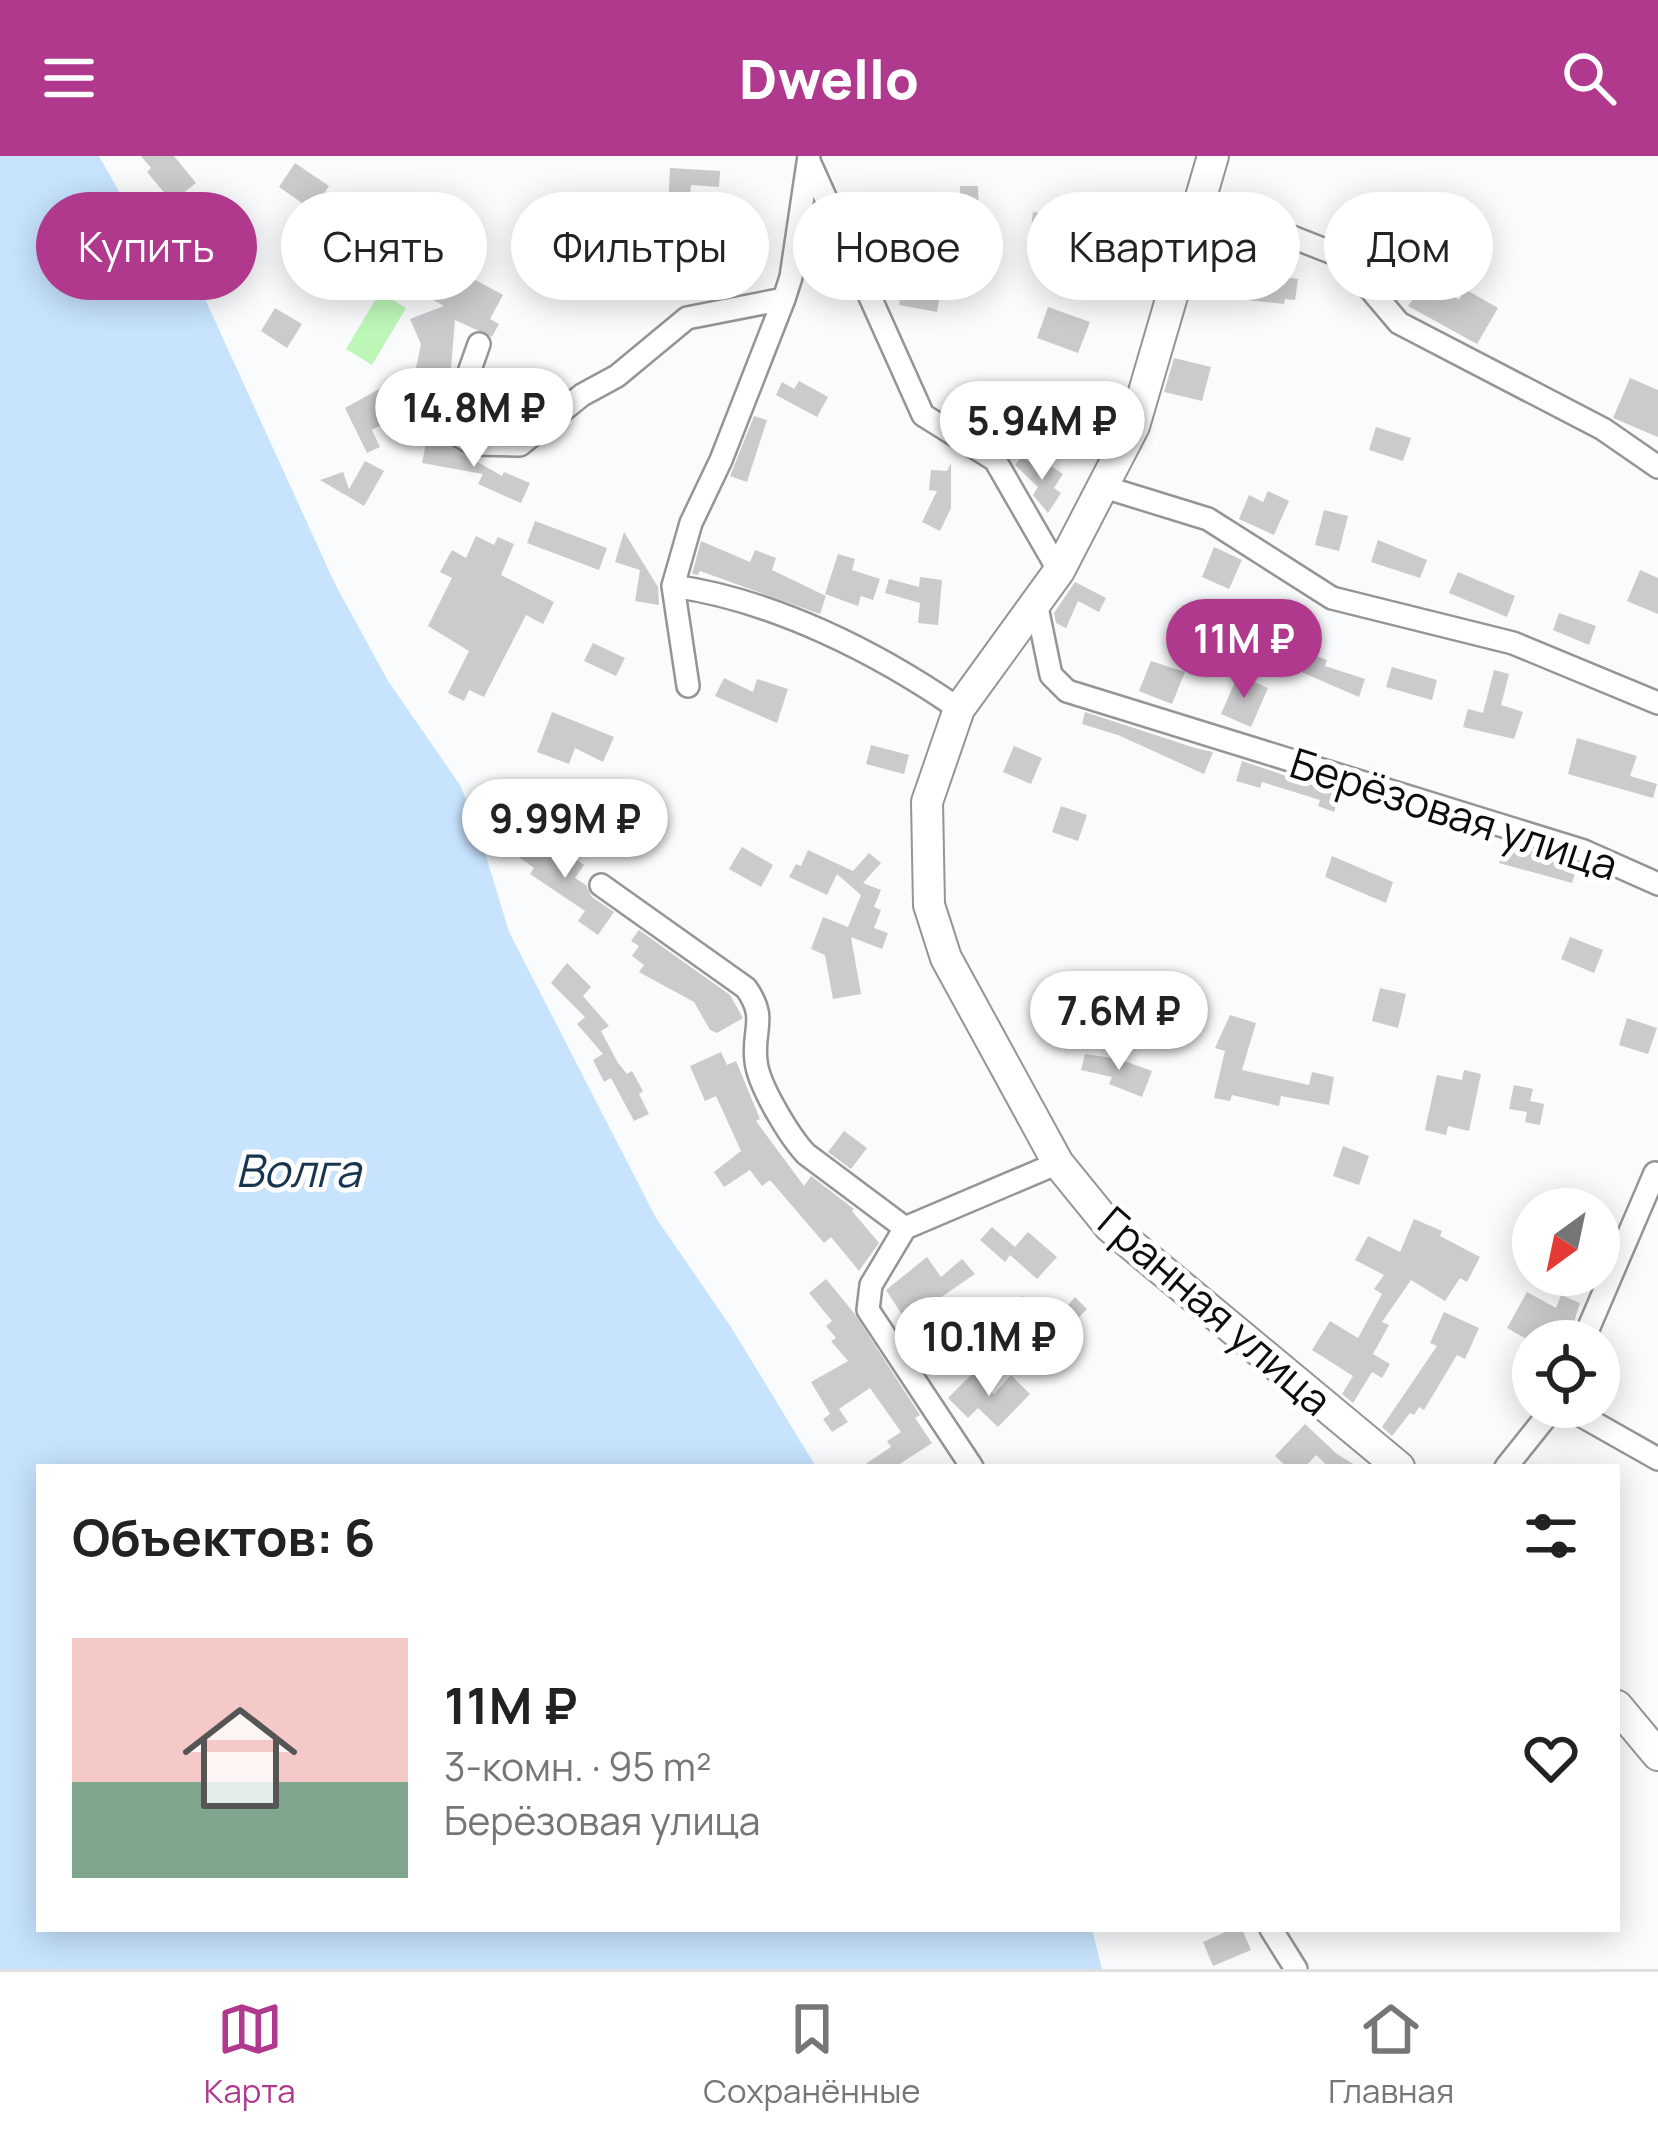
<!DOCTYPE html>
<html lang="ru">
<head>
<meta charset="utf-8">
<style>
  :root { --surface:#fff; --page:#f6f6f6; --text:#222; --muted:#767676; --line:#e0e0e0; --accent:#b1398d }
  body { margin:0; font-family:Manrope,sans-serif; background:var(--page); color:var(--text); height:100vh; display:flex; flex-direction:column; font-size:45px; white-space:nowrap }
  * { box-sizing:border-box; margin:0 }
  p { font-size:39px; color:var(--muted) }
  .icon { flex:none; width:66px; height:66px; fill:none; stroke:currentColor; stroke-width:2; stroke-linecap:round; stroke-linejoin:round }
  .map { position:relative; flex:1; overflow:hidden }
  .drawer { position:absolute; left:36px; top:1308px; width:1584px; height:468px; display:flex; flex-direction:column; background:var(--surface); border-radius:0px; box-shadow:0 6px 30px #0003 }
  .drawer>* { flex:none }
  .hud { position:absolute; left:36px; top:36px; width:1587px; height:108px; display:flex; gap:24px }
  .needle { width:78px; rotate:213deg }
  .tools { position:absolute; left:1512px; top:1032px; display:grid; gap:24px }
  .tools a { display:grid; place-items:center; width:108px; height:108px; border-radius:50%; background:var(--surface); box-shadow:0 6px 30px #0003; font-size:60px }
  .price { position:absolute; translate:-50% -102px; padding:0 27px; border-radius:42px; background:#fff; color:#222; font-size:39px; line-height:78px; filter:drop-shadow(0 3px 6px #0008) }
  .price::after { content:''; position:absolute; left:50%; top:72px; width:36px; height:27px; margin-left:-18px; background:inherit; clip-path:polygon(0 0,100% 0,50% 100%) }
  .price.on { background:var(--accent); color:#fff }
  ul { padding:0; list-style:none }
  li { display:flex; align-items:center; gap:36px; height:300px; padding:0 36px }
  li span { display:grid; place-items:center; flex:none; width:336px; height:240px; border-radius:0px; color:#555 }
  li>.icon { margin-inline-start:auto }
  span .icon { width:144px; height:144px; fill:#fffc; stroke-width:1 }
  li b { font-size:51px }
  h2 { display:flex; justify-content:space-between; align-items:center; height:144px; padding:0 36px; font-size:51px }
  .chip { padding:0 42px; border-radius:54px; background:var(--surface); box-shadow:0 6px 30px #0003; font-size:42px; line-height:108px }
  .chip.on { background:var(--accent); color:#fff }
  header { display:flex; justify-content:space-between; align-items:center; height:156px; padding:0 36px; background:var(--accent); color:#fff; font-size:54px; font-weight:800 }
  .dock { display:flex; justify-content:space-around; align-items:center; height:168px; border-top:3px solid var(--line); background:var(--surface); font-size:33px; color:var(--muted) }
  .dock a { display:grid; justify-items:center; gap:6px }
  .dock .on { color:var(--accent) }
  .map>svg:first-child { display:block }
  .green { fill:#bdf7b8 }
  .water { fill:#c7e3fe }
  .building { fill:#cbcacc }
  .lines { fill:none; stroke-linecap:round; stroke-linejoin:round }
  .street-casing { stroke:#949597; stroke-width:26 }
  .secondary-casing { stroke:#949597; stroke-width:34 }
  .street { stroke:#fff; stroke-width:21 }
  .secondary { stroke:#fff; stroke-width:30 }
  .labels { text-anchor:middle; stroke-width:10; stroke-linejoin:round; paint-order:stroke }
  .street-label { font-size:42px; fill:#0c0c0d; stroke:#fff }
  .water-label { font-size:45px; font-style:italic; fill:#17354f; stroke:#fff }
</style>
</head>
<body>
<header><svg class="icon" aria-label="menu" viewBox="0 0 24 24"><path d="M4 6h16M4 12h16M4 18h16"/></svg>Dwello<svg class="icon" aria-label="search" viewBox="0 0 24 24"><circle cx="10" cy="10" r="6"/><path d="M15 15l6 6"/></svg></header>
<div class="map">
<svg width="1658" height="1813" viewBox="0 0 1658 1813">
  <rect width="100%" height="100%" fill="#fafbfd"/>
  <path class="green" d="M380 136 406 152 372 209 346 193Z"/>
  <path class="water" d="M0 0H99L131 57 201 134 335 428 388 525 460 629 476 667 509 776 656 1062 731 1171 816 1311H39V1773H1092L1102 1813H0Z"/>
  <path class="building" d="M141 0H174L196 27 172 46 147 16 151 12Z
    M295 7 329 30 322 41 334 50 320 68 301 53 305 49 279 31Z
    M670 12 720 15 719 31 691 29 686 76 667 74Z
    M960 30H978L979 61 948 62V40H960Z
    M1033 56 1056 59 1051 92 1029 89Z
    M1133 63 1158 71 1148 108 1122 100Z
    M374 85 423 109 426 102 457 119 459 115 503 139 490 163 499 168 492 181 455 164 450 224 435 268 406 259 421 188 410 163 444 150 390 121 387 127 360 114Z
    M727 86 735 117 710 124 702 92Z
    M1227 106 1250 111 1249 115 1298 123 1295 144 1285 143 1284 148 1219 141Z
    M904 115 943 122 937 156 899 149Z
    M1429 121 1459 144 1465 133 1498 152 1477 188 1408 150Z
    M1048 151 1090 166 1078 197 1037 182Z
    M275 152 302 168 287 192 261 175Z
    M1174 202 1211 211 1202 245 1164 236Z
    M1630 222 1658 234V281L1613 262Z
    M799 225 828 241 817 261 776 239 782 226 794 233Z
    M390 227 406 254 372 274 380 291 367 297 345 252Z
    M754 260 767 264 747 326 730 320Z
    M1376 271 1411 282 1403 305 1369 294Z
    M427 282 441 285 502 320 504 316 530 327 521 347 478 328 483 318 422 307Z
    M1022 300 1046 318 1051 310 1063 318 1054 332 1061 337 1048 357 1033 339 1038 331 1015 309Z
    M365 305 384 315 364 350 320 324 343 316 349 333Z
    M951 307V352L940 375 922 366 937 335 929 334 931 314 947 315Z
    M1268 335 1289 345 1274 379 1239 363 1249 339 1263 346Z
    M1324 354 1348 360 1339 395 1315 389Z
    M535 365 607 392 599 414 527 387Z
    M624 376 658 431 659 449 635 445 640 414 615 406Z
    M476 380 494 389 498 381 514 388 501 419 554 446 543 468 526 459 484 541 469 534 464 545 448 537 469 495 428 470 452 422 440 416 452 394 466 402Z
    M1378 384 1427 404 1420 422 1371 406Z
    M701 385 750 406 755 394 776 402 772 414 826 440 820 458 700 415 698 419 692 418Z
    M1214 391 1242 404 1229 433 1202 421Z
    M838 398 855 403 852 414 880 423 873 444 861 440 858 450 825 438Z
    M1640 414 1658 422V458L1627 445Z
    M1458 416 1515 440 1507 461 1449 437Z
    M920 421 942 424 938 469 918 467 920 447 885 437 889 423 919 431Z
    M1075 426 1106 442 1099 456 1078 445 1066 472 1056 467 1054 457Z
    M1559 457 1596 470 1589 489 1553 474Z
    M1285 471 1301 479 1295 492 1327 504 1325 510 1365 523 1359 541 1271 503Z
    M593 487 625 502 616 520 584 505Z
    M1151 505 1185 516 1172 548 1139 535Z
    M1392 511 1437 524 1432 544 1386 531Z
    M1494 514 1509 518 1501 549 1523 556 1514 583 1463 571 1468 553 1483 557Z
    M1238 519 1268 532 1251 571 1221 558Z
    M724 522 753 536 757 523 788 533 777 567 715 540Z
    M552 556 614 581 603 606 575 592 569 608 537 596Z
    M1085 556 1195 592 1213 596 1204 618 1118 579 1082 568Z
    M1577 582 1637 600 1630 620 1657 628 1653 642 1568 618Z
    M871 589 909 599 904 618 866 608Z
    M1014 590 1042 602 1031 628 1003 616Z
    M1242 605 1340 638 1334 656 1318 650 1320 644 1262 626 1260 632 1236 625Z
    M624 634 641 642 635 656 658 664 652 679 605 661Z
    M1061 650 1087 659 1078 685 1052 676Z
    M529 680 545 691 549 685 584 709 575 722 586 729 592 741 614 756 598 779 578 765 585 755 530 718 534 712 516 699Z
    M1505 686 1578 709 1572 727 1499 707Z
    M742 691 773 709 761 731 729 713Z
    M808 694 853 715 869 697 881 707 863 727 881 734 874 751 881 754 874 772 888 777 882 793 851 781 861 838 833 843 825 799 811 793 823 761 848 771 861 739 837 718 827 739 789 721 796 708 801 710Z
    M1332 700 1393 726 1386 747 1325 721Z
    M639 774 730 839 743 862 717 877 710 874 694 846 639 816 644 809 632 800 639 790 631 785Z
    M1570 781 1603 794 1594 817 1561 803Z
    M567 807 591 831 583 840 609 870 601 875 618 907 627 918 632 915 643 935 639 938 649 958 634 965 611 922 604 926 593 904 603 898 577 868 585 861 551 827Z
    M1380 832 1406 838 1398 872 1372 865Z
    M1230 859 1256 867 1242 914 1309 929 1312 916 1334 921 1329 949 1281 940 1279 950 1232 939 1230 945 1214 942 1225 895 1215 892Z
    M1627 862 1657 872 1648 898 1619 889Z
    M721 896 727 909 736 905 760 963 756 965 804 1030 811 1020 854 1053 852 1055 879 1087 859 1115 831 1081 824 1087 770 1024 762 1030 750 1014 724 1031 714 1016 741 995 716 940 705 945 690 910Z
    M1085 898 1119 903 1152 915 1142 941 1109 928 1112 921 1081 914Z
    M1464 914 1481 918 1469 975 1448 970 1446 979 1425 974 1437 919 1462 924Z
    M1514 929 1533 933 1530 945 1544 948 1540 969 1525 966 1527 956 1509 953Z
    M844 975 867 992 851 1013 828 996Z
    M1343 990 1369 1000 1359 1029 1333 1020Z
    M1414 1063 1442 1075 1440 1080 1480 1101 1467 1126 1460 1122 1445 1145 1411 1124 1382 1166 1389 1169 1373 1198 1390 1208 1382 1222 1372 1216 1353 1247 1342 1238 1353 1220 1312 1194 1330 1165 1358 1182 1382 1138 1374 1133 1384 1119 1355 1104 1368 1080 1400 1096Z
    M992 1071 1015 1091 1028 1076 1057 1101 1037 1123 1010 1099 1005 1106 980 1084Z
    M927 1101 941 1121 962 1103 975 1118 906 1165 886 1134Z
    M826 1123 854 1157 920 1259 915 1262 932 1287 895 1311H861L891 1291 887 1285 901 1276 870 1232 839 1253 848 1266 832 1276 823 1263 830 1258 811 1226 848 1205 831 1185 836 1182 826 1170 832 1165 809 1137Z
    M1527 1136 1556 1152 1561 1139 1580 1147 1568 1185H1530L1507 1172Z
    M1023 1140 1054 1165 1075 1141 1087 1153 1051 1190 1010 1156Z
    M1444 1156 1479 1172 1465 1203 1457 1199 1424 1254 1419 1251 1414 1259 1410 1257 1392 1280 1382 1271 1437 1190 1430 1187Z
    M965 1174 980 1196 956 1212 941 1190Z
    M973 1217 994 1238 1011 1219 1030 1238 998 1271 978 1252 968 1262 948 1242Z
    M1305 1268 1337 1298 1358 1311H1329L1316 1299 1305 1311H1287L1275 1300Z
    M1232 1773H1242L1251 1794 1213 1810 1203 1786Z"/>
  <g class="lines">
    <defs>
      <path id="street" d="M809 5 923 259 995 304 1059 415
        M1196 54 1272 73 1343 101 1399 167 1603 273 1658 311
        M479 188 450 270 454 277 473 288 520 289 582 239 617 220 687 162 784 143
        M1101 330 1208 363 1332 442 1513 487 1658 547
        M673 430C773 444 877 496 959 553
        M1036 446 1051 519 1067 535 1584 695 1658 728
        M688 530 673 430 691 367 721 304 784 143 791 121 809 0
        M601 729 746 832C768 863 752 873 756 905 758 929 790 981 806 998L905 1072
        M905 1072 871 1129 868 1154 972 1311
        M905 1072 1058 1007
        M1583 1185 1655 1017
        M1566 1251 1658 1303
        M1506 1311 1554 1251
        M1271 1773 1296 1813"/>
      <path id="secondary" d="M1213 0 1134 270 1059 415 959 553 927 646 929 749 946 802 1058 1007 1110 1071 1399 1311
        M1617 1550 1658 1599"/>
    </defs>
    <use href="#street" class="street-casing"/>
    <use href="#secondary" class="secondary-casing"/>
    <use href="#street" class="street"/>
    <use href="#secondary" class="secondary"/>
  </g>
  <g class="labels">
    <g class="street-label">
      <text transform="translate(1454 658) rotate(18)" y="15">Берёзовая улица</text>
      <text transform="translate(1215 1155) rotate(41)" y="15">Гранная улица</text>
    </g>
    <g class="water-label">
      <text x="298" y="1031">Волга</text>
    </g>
  </g>
</svg>
<div class="tools">
<a><svg class="needle" viewBox="-14 -14 28 28"><path d="M0-13l5 13h-10z" fill="#e53935"/><path d="M0 13l5-13h-10z" fill="#767676"/></svg></a>
<a><svg class="icon" aria-label="locate" viewBox="0 0 24 24"><circle cx="12" cy="12" r="6"/><path d="M12 2v4M12 18v4M2 12h4M18 12h4"/></svg></a>
</div>
<b class="price" style="left:474px;top:314px">14.8M ₽</b>
<b class="price" style="left:1042px;top:327px">5.94M ₽</b>
<b class="price on" style="left:1244px;top:545px">11M ₽</b>
<b class="price" style="left:565px;top:725px">9.99M ₽</b>
<b class="price" style="left:1119px;top:917px">7.6M ₽</b>
<b class="price" style="left:989px;top:1243px">10.1M ₽</b>
<div class="hud">
<a class="chip on">Купить</a>
<a class="chip">Снять</a>
<a class="chip">Фильтры</a>
<a class="chip">Новое</a>
<a class="chip">Квартира</a>
<a class="chip">Дом</a>
</div>
<section class="drawer">
<h2>Объектов: 6<svg class="icon" aria-label="filters" viewBox="0 0 24 24"><path d="M4 7h16M4 17h16"/><circle cx="9" cy="7" r="2"/><circle cx="15" cy="17" r="2"/></svg></h2>
<ul>
<li><span style="background:linear-gradient(#f6c9c9 60%,#7fa58c 0)"><svg class="icon" aria-label="home" viewBox="0 0 24 24"><path d="M3 11l9-7 9 7M6 9v11h12V9"/></svg></span><div><b>11M ₽</b><p>3-комн. · 95 m²</p><p>Берёзовая улица</p></div><svg class="icon" aria-label="heart" viewBox="0 0 24 24"><path d="M12 20l-8-8c-3-5 5-10 8-4 3-6 11-1 8 4z"/></svg></li>
</ul>
</section>
</div>
<nav class="dock">
<a class="on"><svg class="icon" aria-label="map" viewBox="0 0 24 24"><path d="M3 6l6-2 6 2 6-2v14l-6 2-6-2-6 2zM9 4v14M15 6v14"/></svg>Карта</a>
<a><svg class="icon" aria-label="saved" viewBox="0 0 24 24"><path d="M7 4h10v16l-5-4-5 4z"/></svg>Сохранённые</a>
<a><svg class="icon" aria-label="home" viewBox="0 0 24 24"><path d="M3 11l9-7 9 7M6 9v11h12V9"/></svg>Главная</a>
</nav>
</body>
</html>
